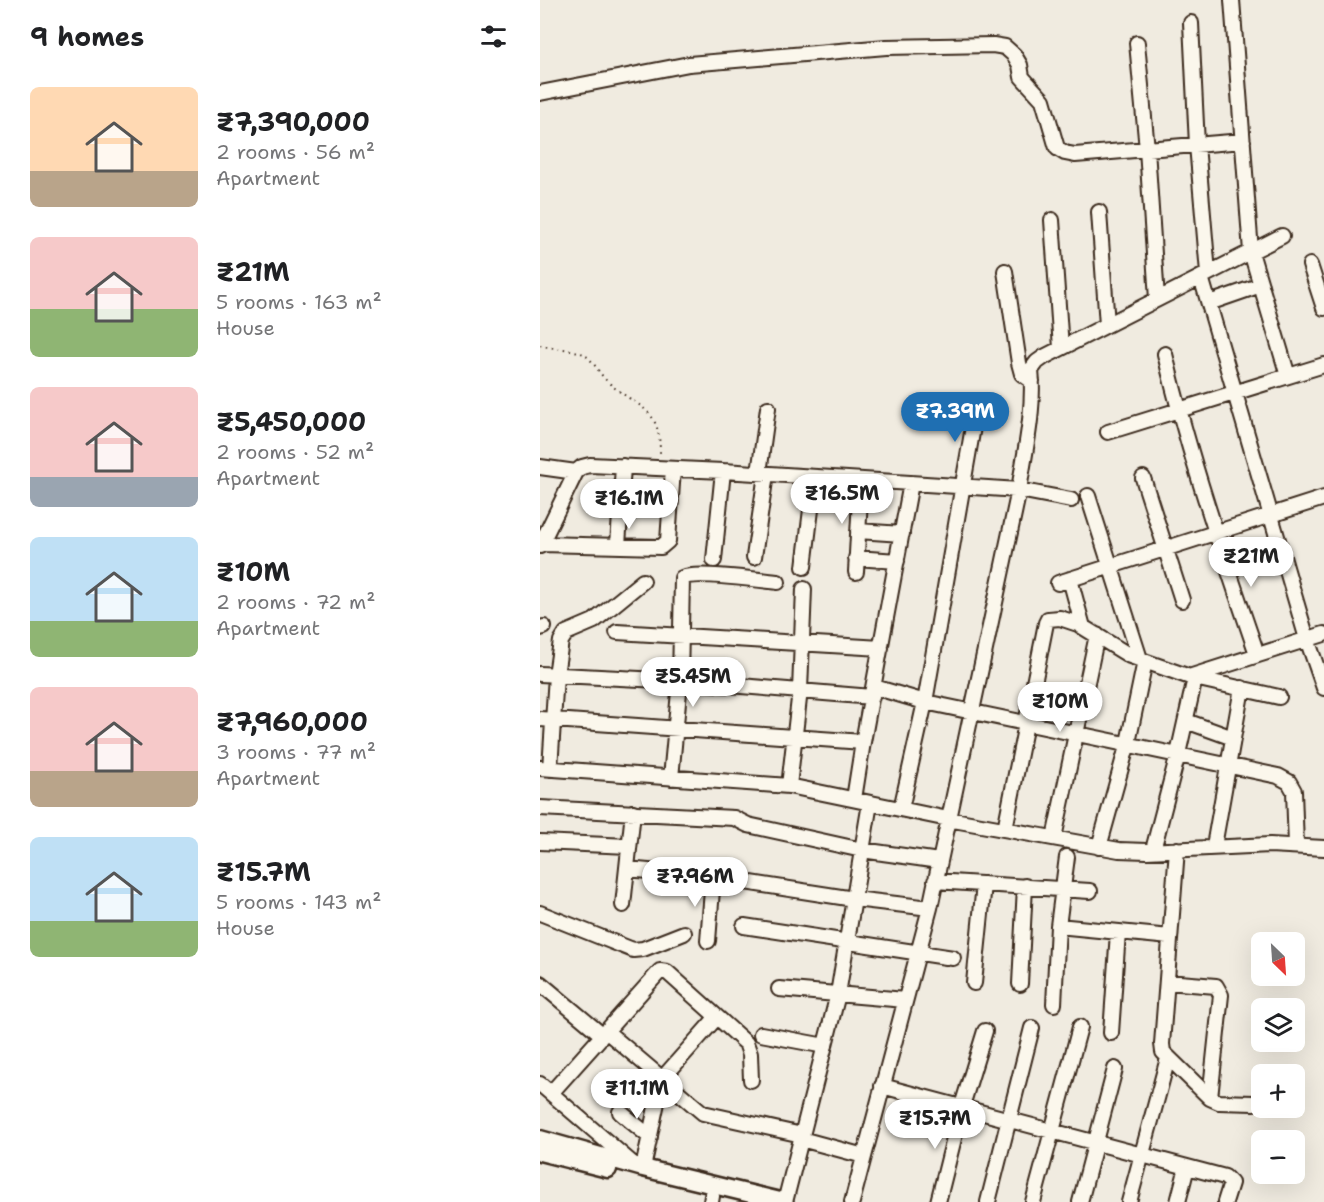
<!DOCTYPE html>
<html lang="en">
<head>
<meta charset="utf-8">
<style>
  :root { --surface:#fff; --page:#f6f6f6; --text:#202124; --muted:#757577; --accent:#1f6fb2 }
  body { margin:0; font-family:"Shantell Sans",sans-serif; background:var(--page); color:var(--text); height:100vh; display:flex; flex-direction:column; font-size:22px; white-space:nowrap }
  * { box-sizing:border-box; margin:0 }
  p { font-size:20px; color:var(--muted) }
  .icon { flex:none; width:33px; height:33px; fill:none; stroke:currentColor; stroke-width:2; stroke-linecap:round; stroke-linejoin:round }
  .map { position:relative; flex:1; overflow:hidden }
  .panel { display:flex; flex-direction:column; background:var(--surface); width:540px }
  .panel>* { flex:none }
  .needle { width:39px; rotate:155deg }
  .tools { position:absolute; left:711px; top:932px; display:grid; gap:12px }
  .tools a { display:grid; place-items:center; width:54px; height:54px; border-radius:9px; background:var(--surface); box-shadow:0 6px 24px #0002; font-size:30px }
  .price { position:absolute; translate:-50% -51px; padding:0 14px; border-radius:21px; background:#fff; color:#222; font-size:20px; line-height:39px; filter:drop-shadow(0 2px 3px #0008) }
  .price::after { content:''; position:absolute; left:50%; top:36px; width:18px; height:14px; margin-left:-9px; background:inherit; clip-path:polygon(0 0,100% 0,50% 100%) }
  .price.active { background:var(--accent); color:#fff }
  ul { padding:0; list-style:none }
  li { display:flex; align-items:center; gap:18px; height:150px; padding:0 30px }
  li span { display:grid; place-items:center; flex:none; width:168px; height:120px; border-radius:9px; color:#555 }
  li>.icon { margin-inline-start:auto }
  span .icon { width:72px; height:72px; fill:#fffc; stroke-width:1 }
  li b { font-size:26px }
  h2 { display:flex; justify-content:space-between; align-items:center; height:72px; padding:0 30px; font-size:26px }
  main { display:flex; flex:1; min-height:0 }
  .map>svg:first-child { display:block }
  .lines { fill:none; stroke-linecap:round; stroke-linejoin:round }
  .minor-casing { stroke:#3b2a1e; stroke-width:18 }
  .major-casing { stroke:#3b2a1e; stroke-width:21 }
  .path { stroke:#3b2a1e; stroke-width:2; stroke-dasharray:1.5 4.5; stroke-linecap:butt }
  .minor { stroke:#fbf7ec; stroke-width:14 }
  .major { stroke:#fbf7ec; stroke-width:16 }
</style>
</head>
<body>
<main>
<section class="panel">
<h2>9 homes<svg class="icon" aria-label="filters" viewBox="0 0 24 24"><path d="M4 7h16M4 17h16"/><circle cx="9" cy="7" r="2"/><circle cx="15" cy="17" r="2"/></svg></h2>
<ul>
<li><span style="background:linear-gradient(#ffd9b3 70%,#b9a48a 0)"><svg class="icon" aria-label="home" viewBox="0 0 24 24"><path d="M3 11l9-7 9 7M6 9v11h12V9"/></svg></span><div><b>₹7,390,000</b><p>2 rooms · 56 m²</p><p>Apartment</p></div></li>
<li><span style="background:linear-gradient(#f6c9c9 60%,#8fb573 0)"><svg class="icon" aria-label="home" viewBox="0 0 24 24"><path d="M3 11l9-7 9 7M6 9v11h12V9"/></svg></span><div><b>₹21M</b><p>5 rooms · 163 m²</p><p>House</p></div></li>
<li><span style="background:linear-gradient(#f6c9c9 75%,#9aa5b1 0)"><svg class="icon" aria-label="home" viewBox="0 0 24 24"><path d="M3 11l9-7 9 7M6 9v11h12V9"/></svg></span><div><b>₹5,450,000</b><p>2 rooms · 52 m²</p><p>Apartment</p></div></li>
<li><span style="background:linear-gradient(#bfe0f5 70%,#8fb573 0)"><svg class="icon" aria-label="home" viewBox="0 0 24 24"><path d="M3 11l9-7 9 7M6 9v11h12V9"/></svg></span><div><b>₹10M</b><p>2 rooms · 72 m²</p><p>Apartment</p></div></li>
<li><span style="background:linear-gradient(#f6c9c9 70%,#b9a48a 0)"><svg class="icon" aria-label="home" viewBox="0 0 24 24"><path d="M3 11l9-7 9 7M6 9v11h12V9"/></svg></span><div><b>₹7,960,000</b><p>3 rooms · 77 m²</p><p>Apartment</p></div></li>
<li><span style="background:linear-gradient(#bfe0f5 70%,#8fb573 0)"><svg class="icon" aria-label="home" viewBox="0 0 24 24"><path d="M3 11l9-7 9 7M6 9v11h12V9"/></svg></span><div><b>₹15.7M</b><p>5 rooms · 143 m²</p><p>House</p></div></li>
</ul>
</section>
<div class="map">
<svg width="784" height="1202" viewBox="0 0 784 1202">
  <rect width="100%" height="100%" fill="#f0ebe0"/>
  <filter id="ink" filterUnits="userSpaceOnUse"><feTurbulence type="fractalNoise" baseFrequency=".0167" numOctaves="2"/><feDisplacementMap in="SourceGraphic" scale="12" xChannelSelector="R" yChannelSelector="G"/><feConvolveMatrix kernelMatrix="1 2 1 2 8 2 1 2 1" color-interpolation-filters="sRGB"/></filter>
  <g filter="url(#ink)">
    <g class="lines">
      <defs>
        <path id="minor" d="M692 0 711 252 748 376
          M651 23 657 145 668 273
          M597 43 607 149 617 299
          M0 93 149 64 346 47 453 45 465 47 474 55 480 65 482 77 503 100 517 148 525 153 535 155 703 141
          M559 212 567 325
          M512 220 521 348
          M770 265 784 308
          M465 271 479 363 482 374 492 381
          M661 277 767 639 784 688
          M669 303 721 285
          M625 354C649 456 683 555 717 654
          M568 432 784 365
          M0 467 36 472
          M219 473 228 408
          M603 478 642 600
          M548 496 600 659
          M318 531 362 534
          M2 544 121 547 128 541 133 469
          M0 546 36 472 42 467 50 465 183 471 479 490 531 500
          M78 546 83 466
          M214 557 226 474
          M316 558 357 561
          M174 560 183 471
          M264 567 275 477
          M316 572 321 480
          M530 579 543 627
          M518 583 784 498
          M0 628 4 627
          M77 632 341 648
          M0 674 140 681 332 697
          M652 676 784 634
          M334 687 385 702 738 776 749 782 754 791 756 846
          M0 719 323 742
          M646 721 693 738
          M0 768 249 786 408 819 579 850 607 851 730 845 784 848
          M10 769 16 675 21 641 26 633 54 621 103 581
          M131 778 140 681 142 578C153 571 220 580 238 582
          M249 786 260 690 264 589
          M314 799 323 742 371 483
          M0 808 194 818 208 825 322 850 399 861
          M361 809 385 702 437 404
          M465 829 506 623 508 619 520 618 538 624 590 656 650 677 739 697
          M514 838 557 635
          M0 842 89 846
          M674 846 702 688
          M559 847 588 743 605 661
          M637 849 622 1044 623 1052 670 1098 679 1102 714 1103
          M613 850 638 754 655 678
          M87 869 173 877 314 899 390 908
          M395 881 550 891
          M83 905 93 812
          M0 913 93 950 103 949 144 933
          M204 926 413 958
          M518 926 630 937
          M168 941 173 877
          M627 982 676 986 681 995 670 1098
          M0 983 62 1035
          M434 983 444 884
          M480 984 485 886
          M239 989 365 1000
          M514 1004 518 926 527 857
          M66 1031 163 1113 262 1135
          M571 1033 578 932
          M221 1034 285 1046
          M0 1084 93 1164
          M342 1086 685 1177 691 1183 685 1202
          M11 1093 120 971 127 972 206 1043 210 1054 211 1080
          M80 1112 110 1137
          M261 1139 324 1156
          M103 1168 122 1079 176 1018
          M171 1202 172 1196
          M245 1202 298 994 330 803
          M312 1202 390 908 479 490C485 451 495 409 491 370L497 362 504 357 742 236
          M398 1202 422 1106 445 1031
          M448 1202 492 1028
          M493 1202 540 1027
          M540 1202 575 1069
          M589 1202 628 1058
          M638 1202 647 1167"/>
        <path id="major" d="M0 1139 103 1168 244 1202
          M0 1152 68 1169"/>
      </defs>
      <use href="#minor" class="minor-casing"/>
      <use href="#major" class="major-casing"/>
      <path class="path" d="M0 345C13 349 29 348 41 353 53 358 58 373 67 381 97 410 121 403 120 456"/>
      <use href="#minor" class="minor"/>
      <use href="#major" class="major"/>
    </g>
  </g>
</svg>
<div class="tools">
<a><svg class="needle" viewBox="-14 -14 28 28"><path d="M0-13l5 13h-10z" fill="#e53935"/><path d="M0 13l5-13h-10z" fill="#757577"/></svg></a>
<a><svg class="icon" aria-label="layers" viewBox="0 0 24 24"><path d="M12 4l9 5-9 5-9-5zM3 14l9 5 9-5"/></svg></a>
<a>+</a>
<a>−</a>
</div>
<b class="price active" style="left:415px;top:443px">₹7.39M</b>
<b class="price" style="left:302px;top:525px">₹16.5M</b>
<b class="price" style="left:89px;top:530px">₹16.1M</b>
<b class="price" style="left:711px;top:588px">₹21M</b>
<b class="price" style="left:153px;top:708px">₹5.45M</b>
<b class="price" style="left:520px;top:733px">₹10M</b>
<b class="price" style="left:155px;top:908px">₹7.96M</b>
<b class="price" style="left:97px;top:1120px">₹11.1M</b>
<b class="price" style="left:395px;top:1150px">₹15.7M</b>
</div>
</main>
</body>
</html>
